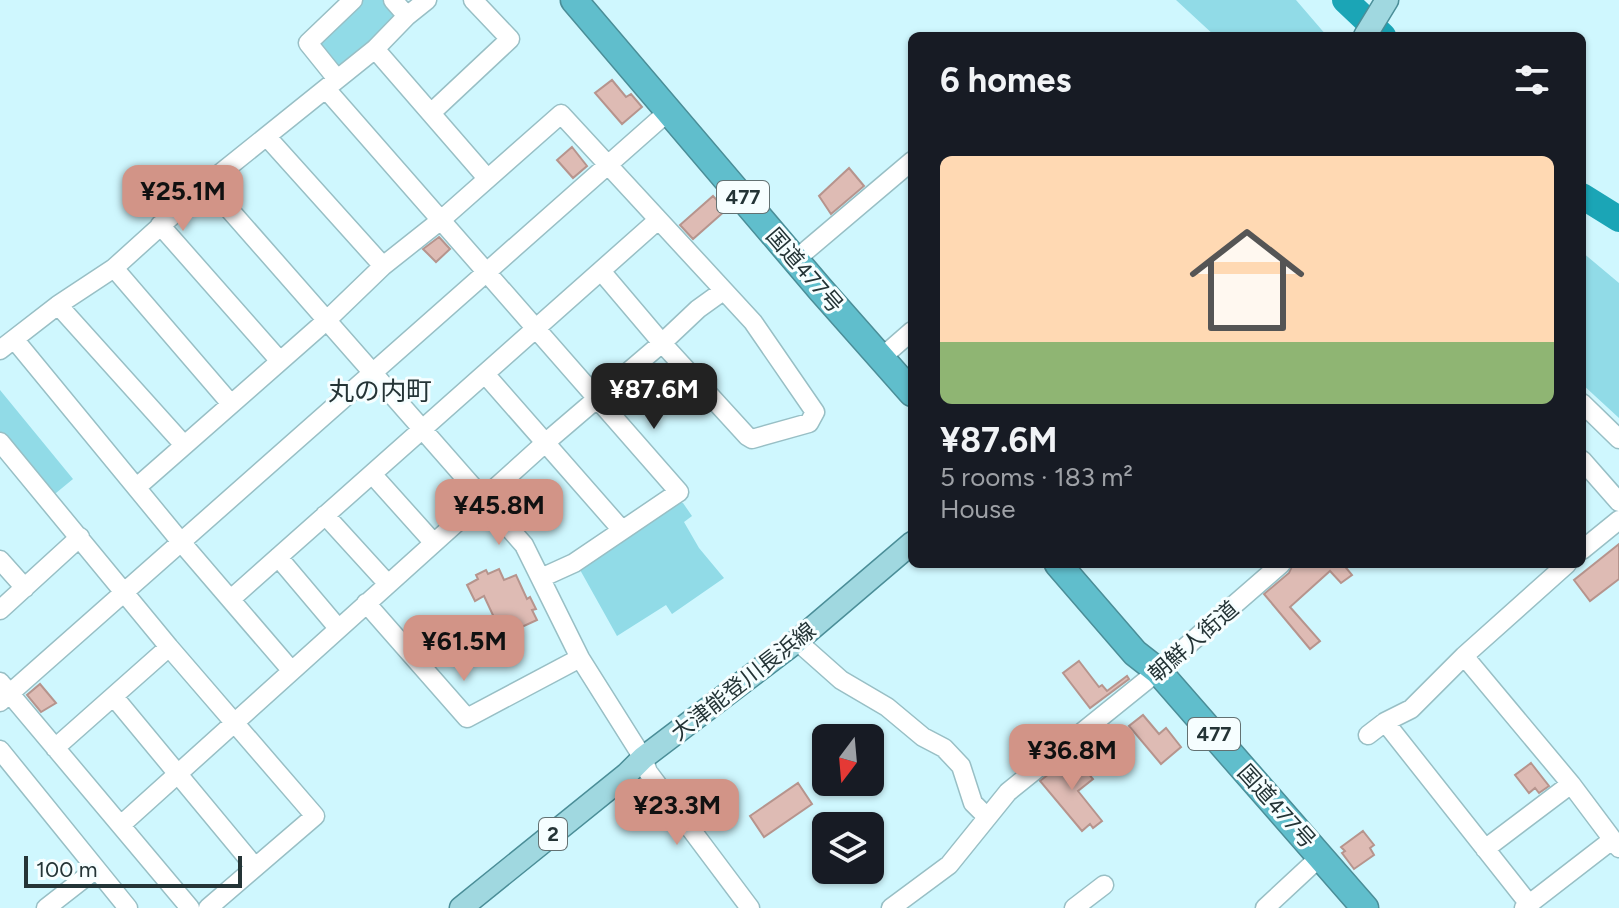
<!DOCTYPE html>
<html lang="en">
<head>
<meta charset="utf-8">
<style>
  :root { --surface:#171b24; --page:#20242c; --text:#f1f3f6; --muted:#9ea1a6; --line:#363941; --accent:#d29487 }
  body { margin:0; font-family:Figtree,"Noto Sans JP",sans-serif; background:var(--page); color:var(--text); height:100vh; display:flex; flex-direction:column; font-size:30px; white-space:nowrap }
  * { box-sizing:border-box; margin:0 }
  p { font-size:26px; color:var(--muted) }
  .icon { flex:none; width:44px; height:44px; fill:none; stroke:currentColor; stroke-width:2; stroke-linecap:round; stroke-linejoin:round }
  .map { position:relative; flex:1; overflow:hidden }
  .details { position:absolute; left:908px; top:32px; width:678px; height:536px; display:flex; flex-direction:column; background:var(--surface); border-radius:12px; box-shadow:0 2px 6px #0004 }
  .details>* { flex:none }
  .needle { width:52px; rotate:196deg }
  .controls { position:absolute; left:812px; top:724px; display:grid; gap:16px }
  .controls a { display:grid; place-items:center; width:72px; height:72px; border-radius:12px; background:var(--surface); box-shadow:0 2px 6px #0004; font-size:40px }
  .scale { position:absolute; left:24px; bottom:20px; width:218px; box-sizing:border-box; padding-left:8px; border:4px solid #243436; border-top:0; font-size:22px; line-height:28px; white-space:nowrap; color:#243436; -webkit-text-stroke:6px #f6feff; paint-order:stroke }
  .price { position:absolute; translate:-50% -68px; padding:0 18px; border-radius:16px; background:var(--accent); color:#111; font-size:26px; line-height:52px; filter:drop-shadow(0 2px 4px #0008) }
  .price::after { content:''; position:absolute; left:50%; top:48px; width:24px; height:18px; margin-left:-12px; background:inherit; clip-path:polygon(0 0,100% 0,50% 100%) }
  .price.on { background:#222; color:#fff }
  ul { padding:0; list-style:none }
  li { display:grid; align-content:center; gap:16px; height:424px; padding:0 32px }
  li+li { border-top:2px solid var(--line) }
  li span { display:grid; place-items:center; height:248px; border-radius:12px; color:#555 }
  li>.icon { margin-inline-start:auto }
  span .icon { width:144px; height:144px; fill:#fffc; stroke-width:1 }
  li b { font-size:34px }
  h2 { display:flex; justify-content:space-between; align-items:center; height:96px; padding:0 32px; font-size:34px }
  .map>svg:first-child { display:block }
  .green { fill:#91dbe7 }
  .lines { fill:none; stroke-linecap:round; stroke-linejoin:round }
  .river { stroke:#1ba5b6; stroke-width:26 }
  .building { fill:#debbb4; stroke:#b6948d; stroke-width:2 }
  .minor-casing { stroke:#98bfc5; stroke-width:21 }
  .major-casing { stroke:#4b8e98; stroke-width:25 }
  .highway-casing { stroke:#4b8e98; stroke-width:29 }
  .minor { stroke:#fff; stroke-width:18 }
  .major { stroke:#a0d8e0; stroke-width:22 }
  .highway { stroke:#60becc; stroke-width:26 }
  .labels { text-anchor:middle; stroke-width:6; stroke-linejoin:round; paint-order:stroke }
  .shield { fill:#f6feff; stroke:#637172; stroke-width:2 }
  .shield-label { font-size:20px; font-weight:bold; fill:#243436 }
  .street-label { font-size:22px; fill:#243436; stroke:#f6feff }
  .quarter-label { font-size:26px; fill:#243436; stroke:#f6feff }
</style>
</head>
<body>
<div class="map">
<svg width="1619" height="908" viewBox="0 0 1619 908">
  <rect width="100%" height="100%" fill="#cff7fe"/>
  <path class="green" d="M360 0H388L398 20 337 72 317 48Z
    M1176 0H1296L1327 36H1215Z
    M1582 252 1619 283V418L1582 384Z
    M0 390 73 479 56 493H51L0 432Z
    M672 501 683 503 692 516 684 522 699 548 724 578 672 614 666 605 617 636 579 568Z"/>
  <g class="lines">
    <path class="river" d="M1345 0 1383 36
      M1582 196 1619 219"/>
  </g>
  <path class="building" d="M612 80 626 97 631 94 642 107 622 124 595 93Z
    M572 147 587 166 573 178 557 160Z
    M849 168 864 186 831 214 819 196Z
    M713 196 726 210 693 239 680 225Z
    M439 237 450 249 436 262 423 249Z
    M1619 544V579L1590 601 1574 580Z
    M1293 564H1343L1352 575 1341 583 1330 571 1290 607 1320 641 1310 649 1264 594 1289 573Z
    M499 569 504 580 516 575 527 599 530 597 536 609 532 610 537 620 513 631 507 622 498 626 484 596 475 601 467 585 478 579 476 575 486 570 488 574Z
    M1079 661 1099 687 1102 685 1107 691 1127 676 1129 679 1090 708 1063 673Z
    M40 684 56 703 41 712 27 695Z
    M1143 715 1159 734 1166 728 1181 747 1161 764 1129 726Z
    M1073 755 1093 779 1078 791 1102 821 1093 828 1090 824 1082 831 1040 781Z
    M1531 763 1549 786 1539 793 1535 788 1529 793 1515 775Z
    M798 783 812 804 764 837 750 816Z
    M1363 831 1374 845 1370 848 1374 855 1354 869 1342 853 1345 851 1341 847Z"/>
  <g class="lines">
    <defs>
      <path id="minor" d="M393 0 407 16
        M375 49 487 178
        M337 79 308 43 353 0
        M326 89 679 492 574 563 541 578
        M431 113 510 39 473 0
        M267 137 383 266
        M207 184 524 545 580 658 643 758 648 772 750 908
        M160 225 279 360
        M795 260 912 161
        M114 268 231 404
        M58 305 184 445
        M14 339 181 542 291 670
        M0 350 58 305 114 268 207 184 375 49 407 16 427 0
        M881 358 912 331
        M485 374 621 529
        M1582 403 1619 439
        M0 442 169 647 315 816 208 908
        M1582 460 1619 502
        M372 474 433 542
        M137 487 327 320 383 266 441 220 561 114 753 322 815 412 809 423 752 439 747 436 662 343 601 271
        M325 515 387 583
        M1582 550 1619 520
        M278 557 338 628
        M0 560 25 588
        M1567 564 1464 656 1571 784 1619 848
        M231 599 658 220
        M366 603 467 718 580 658
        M0 610 80 537
        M797 641 841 680 887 707 923 737 944 748 961 766 973 803 987 817
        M0 682 190 908
        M114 697 255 867
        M0 702 670 110
        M1385 722 1529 904
        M1368 735 1385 722 1411 709 1464 656
        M55 748 169 647
        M0 750 128 908
        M121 825 545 443 662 343 698 309 723 291
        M1485 849 1571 784
        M46 908 96 869
        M891 908 949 865 1008 792 1158 671 1281 564
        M1074 908 1104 885
        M1265 908 1321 856
        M1524 908 1612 840"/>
      <path id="major" d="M1365 36 1387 0
        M461 908 627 774 643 758 797 641 912 543"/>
      <path id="highway" d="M574 0 821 290 912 393
        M1058 564 1135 653 1158 671 1365 908"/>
    </defs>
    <use href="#minor" class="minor-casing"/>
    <use href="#major" class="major-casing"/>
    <use href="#highway" class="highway-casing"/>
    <use href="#minor" class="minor"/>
    <use href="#major" class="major"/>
    <use href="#highway" class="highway"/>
  </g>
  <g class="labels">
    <g class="shield">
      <rect x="717" y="181" width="52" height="32" rx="6"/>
      <rect x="1188" y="718" width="52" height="32" rx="6"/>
      <rect x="539" y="818" width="28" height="32" rx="6"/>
    </g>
    <g class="shield-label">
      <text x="743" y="204">477</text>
      <text x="1214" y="741">477</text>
      <text x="553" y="841">2</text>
    </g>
    <g class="street-label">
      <text transform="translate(805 270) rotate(49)" y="8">国道477号</text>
      <text transform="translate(1193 641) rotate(-41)" y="8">朝鮮人街道</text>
      <text transform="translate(743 681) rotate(-38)" y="8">大津能登川長浜線</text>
      <text transform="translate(1277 806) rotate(48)" y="8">国道477号</text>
    </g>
    <g class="quarter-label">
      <text x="380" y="400">丸の内町</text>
    </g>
  </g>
</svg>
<div class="controls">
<a><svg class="needle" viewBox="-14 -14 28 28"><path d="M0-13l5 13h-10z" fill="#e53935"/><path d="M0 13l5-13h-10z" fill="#9ea1a6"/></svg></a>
<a><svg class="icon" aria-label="layers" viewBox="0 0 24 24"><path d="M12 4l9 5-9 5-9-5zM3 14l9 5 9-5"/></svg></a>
</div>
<div class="scale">100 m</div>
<b class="price" style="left:183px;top:233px">¥25.1M</b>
<b class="price on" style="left:654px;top:431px">¥87.6M</b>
<b class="price" style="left:499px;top:547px">¥45.8M</b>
<b class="price" style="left:464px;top:683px">¥61.5M</b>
<b class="price" style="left:1072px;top:792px">¥36.8M</b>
<b class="price" style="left:677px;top:847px">¥23.3M</b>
<section class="details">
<h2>6 homes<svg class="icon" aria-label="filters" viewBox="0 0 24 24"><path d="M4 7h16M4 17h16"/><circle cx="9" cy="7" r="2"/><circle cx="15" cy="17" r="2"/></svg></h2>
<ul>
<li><span style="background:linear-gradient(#ffd9b3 75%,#8fb573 0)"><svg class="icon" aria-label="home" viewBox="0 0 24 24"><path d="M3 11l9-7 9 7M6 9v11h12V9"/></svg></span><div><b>¥87.6M</b><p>5 rooms · 183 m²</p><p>House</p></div></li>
</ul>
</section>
</div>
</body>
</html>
